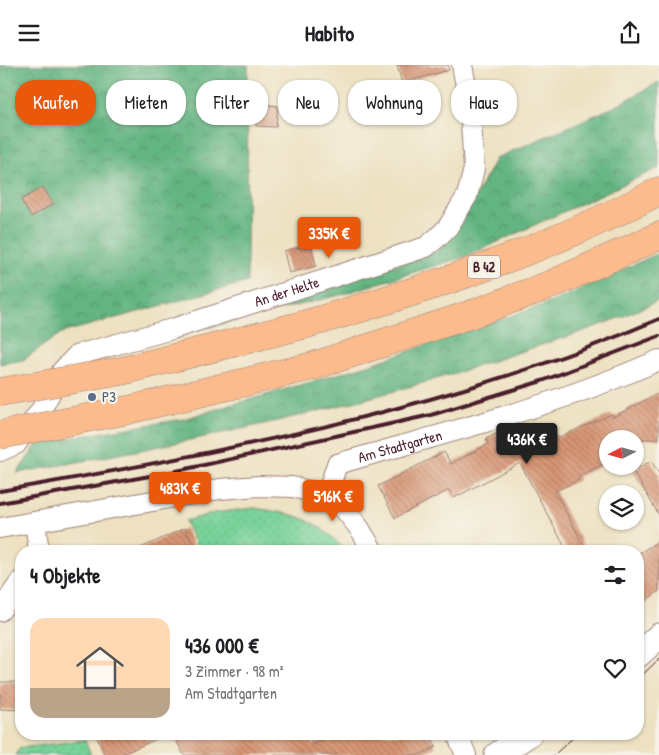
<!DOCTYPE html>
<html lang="de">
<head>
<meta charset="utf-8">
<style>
  :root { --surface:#fff; --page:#f6f6f6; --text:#202124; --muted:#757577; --accent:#ea580c }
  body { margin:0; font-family:"Patrick Hand",sans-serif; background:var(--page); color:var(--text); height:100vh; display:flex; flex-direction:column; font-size:19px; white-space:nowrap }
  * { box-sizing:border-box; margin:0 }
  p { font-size:16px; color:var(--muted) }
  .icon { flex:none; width:28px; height:28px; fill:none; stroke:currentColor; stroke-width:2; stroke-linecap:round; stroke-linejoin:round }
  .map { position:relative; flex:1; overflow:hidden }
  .sheet { position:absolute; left:15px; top:480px; width:629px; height:195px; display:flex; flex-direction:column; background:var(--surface); border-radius:20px; box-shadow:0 1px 4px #0004 }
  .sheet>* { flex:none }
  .top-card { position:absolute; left:15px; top:15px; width:630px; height:45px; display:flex; gap:10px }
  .needle { width:32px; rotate:264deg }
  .tools { position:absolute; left:599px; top:365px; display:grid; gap:10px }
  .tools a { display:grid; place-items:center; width:45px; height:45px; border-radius:50%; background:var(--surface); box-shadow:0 1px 4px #0004; font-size:25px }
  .price { position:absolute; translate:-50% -42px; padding:0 11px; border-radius:5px; background:var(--accent); color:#fff; font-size:16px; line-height:32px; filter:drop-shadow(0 1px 2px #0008) }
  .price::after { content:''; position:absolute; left:50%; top:30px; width:15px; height:11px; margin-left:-8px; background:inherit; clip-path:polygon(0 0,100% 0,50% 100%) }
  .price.active { background:#222; color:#fff }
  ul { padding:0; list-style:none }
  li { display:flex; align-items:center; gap:15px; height:125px; padding:0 15px }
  li span { display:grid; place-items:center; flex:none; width:140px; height:100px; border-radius:15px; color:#555 }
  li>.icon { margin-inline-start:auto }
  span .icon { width:60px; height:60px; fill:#fffc; stroke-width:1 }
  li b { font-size:21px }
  h2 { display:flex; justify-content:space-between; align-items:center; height:60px; padding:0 15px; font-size:21px }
  .chip { padding:0 18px; border-radius:20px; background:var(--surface); box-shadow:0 1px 4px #0004; font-size:18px; line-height:45px }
  .chip.active { background:var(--accent); color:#fff }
  header { display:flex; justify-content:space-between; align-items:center; height:65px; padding:0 15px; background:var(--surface); font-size:22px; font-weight:800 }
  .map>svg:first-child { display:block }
  .grass { fill:url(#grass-dots); stroke:#617862 }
  .forest { fill:url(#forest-crowns); stroke:#566a56 }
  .building { fill:url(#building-back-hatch) }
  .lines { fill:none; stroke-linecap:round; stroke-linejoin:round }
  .minor-casing { stroke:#9c8076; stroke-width:22 }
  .tertiary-casing { stroke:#9c8076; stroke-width:27 }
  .trunk-casing { stroke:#9c8076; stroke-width:29 }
  .minor { stroke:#fff; stroke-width:20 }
  .tertiary { stroke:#fff; stroke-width:25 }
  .trunk { stroke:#fbbb8d; stroke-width:28 }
  .tram { stroke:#4a1f2b; stroke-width:1 }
  .rail { stroke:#4a1f2b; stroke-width:4 }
  .trunk-bridge-casing { stroke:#9c8076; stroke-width:29; stroke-linecap:butt }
  .trunk-bridge { stroke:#fbbb8d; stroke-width:28 }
  .service-dot { fill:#5c6f8a; stroke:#f7f3e8; stroke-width:2 }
  .labels { text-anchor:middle; stroke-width:4.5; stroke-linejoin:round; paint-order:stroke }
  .shield { fill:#f7f3e8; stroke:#7e5f64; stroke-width:1 }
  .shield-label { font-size:14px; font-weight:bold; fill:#4a1f2b }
  .street-label { font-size:15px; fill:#4a1f2b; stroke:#f7f3e8 }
  .service-label { font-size:15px; fill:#4e5e75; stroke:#f7f3e8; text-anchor:start }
</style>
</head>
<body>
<header><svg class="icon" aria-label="menu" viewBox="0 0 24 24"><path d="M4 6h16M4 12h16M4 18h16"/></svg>Habito<svg class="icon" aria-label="share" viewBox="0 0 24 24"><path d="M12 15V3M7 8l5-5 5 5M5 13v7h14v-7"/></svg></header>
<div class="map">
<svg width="659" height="690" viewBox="0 0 659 690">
  <defs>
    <pattern id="grass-dots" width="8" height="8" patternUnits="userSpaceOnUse" patternTransform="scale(1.25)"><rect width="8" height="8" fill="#78d299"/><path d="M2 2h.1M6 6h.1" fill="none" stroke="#69b484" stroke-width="1.8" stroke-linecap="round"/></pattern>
    <pattern id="forest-crowns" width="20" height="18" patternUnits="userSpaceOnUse" patternTransform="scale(1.25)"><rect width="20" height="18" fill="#62b481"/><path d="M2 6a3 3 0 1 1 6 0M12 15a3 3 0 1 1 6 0" fill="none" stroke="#53926a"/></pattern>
    <pattern id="building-back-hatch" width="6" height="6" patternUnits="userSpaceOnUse" patternTransform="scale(1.25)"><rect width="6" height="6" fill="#d89675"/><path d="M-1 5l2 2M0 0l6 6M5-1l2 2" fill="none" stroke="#b17a60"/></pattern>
  </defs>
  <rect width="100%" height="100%" fill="#f7f3e8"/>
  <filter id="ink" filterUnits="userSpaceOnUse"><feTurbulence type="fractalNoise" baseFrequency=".02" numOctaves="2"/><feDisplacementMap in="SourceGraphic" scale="10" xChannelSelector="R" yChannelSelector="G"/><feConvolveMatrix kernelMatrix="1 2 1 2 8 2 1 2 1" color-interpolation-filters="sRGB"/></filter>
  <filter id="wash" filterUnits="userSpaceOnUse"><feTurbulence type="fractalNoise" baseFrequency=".0096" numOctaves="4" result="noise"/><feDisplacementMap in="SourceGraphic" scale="20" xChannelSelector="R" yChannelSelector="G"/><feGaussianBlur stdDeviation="1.12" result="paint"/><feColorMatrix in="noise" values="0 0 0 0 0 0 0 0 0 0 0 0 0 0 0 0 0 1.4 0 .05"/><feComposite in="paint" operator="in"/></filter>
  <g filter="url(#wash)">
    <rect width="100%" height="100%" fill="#ede1c1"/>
    <path class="grass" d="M254 443C299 450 314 452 346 486H199L185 456 214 448Z
      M85 675 91 690H15L20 683Z"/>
    <path class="forest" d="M0 0H248L247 217 61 268 23 295 0 299Z
      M659 17V103L467 191 340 230 211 262 199 261 437 187 456 166 496 93 614 42Z
      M659 188V235C614 258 565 272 517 288 355 344 185 378 17 408L38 378 183 354 365 301 554 236Z"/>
    <g id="blocks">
      <path class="building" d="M397 0H448L449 5 402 18Z
        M258 39 278 41 276 62 256 61Z
        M43 122 53 139 31 152 21 135Z
        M311 179 316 201 289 208 284 186Z
        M659 328V374H608V397L578 412 579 415 555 426 584 481 574 486H567L520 398 454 433 449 425 395 453 378 421 444 387 451 399 488 379 486 374 503 365 512 383 553 365 557 373 612 349 613 352Z
        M651 396 659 409V450L633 406Z
        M185 463 196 486H134Z
        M659 476V526L638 542V489Z
        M0 617H21V645L0 644Z
        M95 669H168L120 690H105Z
        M173 669H308L313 680 336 669H430L436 682 419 690H184Z"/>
    </g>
  </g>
  <g filter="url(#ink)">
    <use href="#blocks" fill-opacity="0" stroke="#9c8076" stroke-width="1"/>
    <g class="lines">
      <defs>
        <g id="minor">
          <path id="s1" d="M0 386 16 379 41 345 62 306 77 290 172 264 392 193 426 182 437 173 448 162 467 131 474 104 470 42 462 0"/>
          <path id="s2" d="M327 430 337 399C446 368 556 341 659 295"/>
          <path d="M35 457 39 486"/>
          <path d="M0 463 220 424 259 421 292 422 327 430 345 445 360 464 373 486"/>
          <path d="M0 546 21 516"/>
          <path d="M457 669 466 690"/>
        </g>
        <path id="tertiary" d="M638 590 659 571
          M497 690 529 669"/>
        <path id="trunk" d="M303 260C425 225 547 185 659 126
          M313 301 475 248 552 219 659 171"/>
      </defs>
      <use href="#minor" class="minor-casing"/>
      <use href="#tertiary" class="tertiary-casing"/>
      <use href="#trunk" class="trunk-casing"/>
      <use href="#minor" class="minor"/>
      <use href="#tertiary" class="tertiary"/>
      <use href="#trunk" class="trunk"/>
      <path class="tram" d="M638 614 659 594
        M554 690 577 669"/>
      <path class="rail" d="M0 426C218 389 456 342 659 254
        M0 438 172 407 431 350 542 316 659 271"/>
      <defs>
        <path id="trunk-bridge" d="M0 327 122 306 303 260
          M0 370 128 345 313 301"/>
      </defs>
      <use href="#trunk-bridge" class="trunk-bridge-casing"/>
      <use href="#trunk-bridge" class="trunk-bridge"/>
    </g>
  </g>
  <circle class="service-dot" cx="92" cy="332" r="5"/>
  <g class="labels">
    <rect class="shield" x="468" y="190.5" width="32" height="23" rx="4"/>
    <g class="shield-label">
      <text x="484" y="207">B 42</text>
    </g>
    <g class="street-label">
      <text dy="5" stroke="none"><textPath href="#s1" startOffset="345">An der Helte</textPath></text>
      <text dy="5" stroke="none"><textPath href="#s2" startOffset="98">Am Stadtgarten</textPath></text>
    </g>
    <g class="service-label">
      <text x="102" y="337">P3</text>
    </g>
  </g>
</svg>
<div class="tools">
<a><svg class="needle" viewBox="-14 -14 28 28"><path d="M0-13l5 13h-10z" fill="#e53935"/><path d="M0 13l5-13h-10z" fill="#757577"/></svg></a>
<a><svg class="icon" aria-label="layers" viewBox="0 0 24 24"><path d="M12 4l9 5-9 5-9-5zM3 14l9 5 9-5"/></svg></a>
</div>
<b class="price" style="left:329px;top:194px">335K €</b>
<b class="price active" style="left:527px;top:400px">436K €</b>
<b class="price" style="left:180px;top:449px">483K €</b>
<b class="price" style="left:333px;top:457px">516K €</b>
<div class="top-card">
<a class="chip active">Kaufen</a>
<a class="chip">Mieten</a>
<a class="chip">Filter</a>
<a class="chip">Neu</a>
<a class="chip">Wohnung</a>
<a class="chip">Haus</a>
</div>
<section class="sheet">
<h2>4 Objekte<svg class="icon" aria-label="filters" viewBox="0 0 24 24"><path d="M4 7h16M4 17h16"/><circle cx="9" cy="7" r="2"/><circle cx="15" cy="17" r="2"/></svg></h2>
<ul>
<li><span style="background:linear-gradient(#ffd9b3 70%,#b9a48a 0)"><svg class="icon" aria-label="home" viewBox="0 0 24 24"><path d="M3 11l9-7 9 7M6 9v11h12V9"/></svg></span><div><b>436 000 €</b><p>3 Zimmer · 98 m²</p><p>Am Stadtgarten</p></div><svg class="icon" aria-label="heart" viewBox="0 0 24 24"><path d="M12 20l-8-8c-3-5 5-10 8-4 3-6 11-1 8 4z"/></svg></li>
</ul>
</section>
</div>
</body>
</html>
